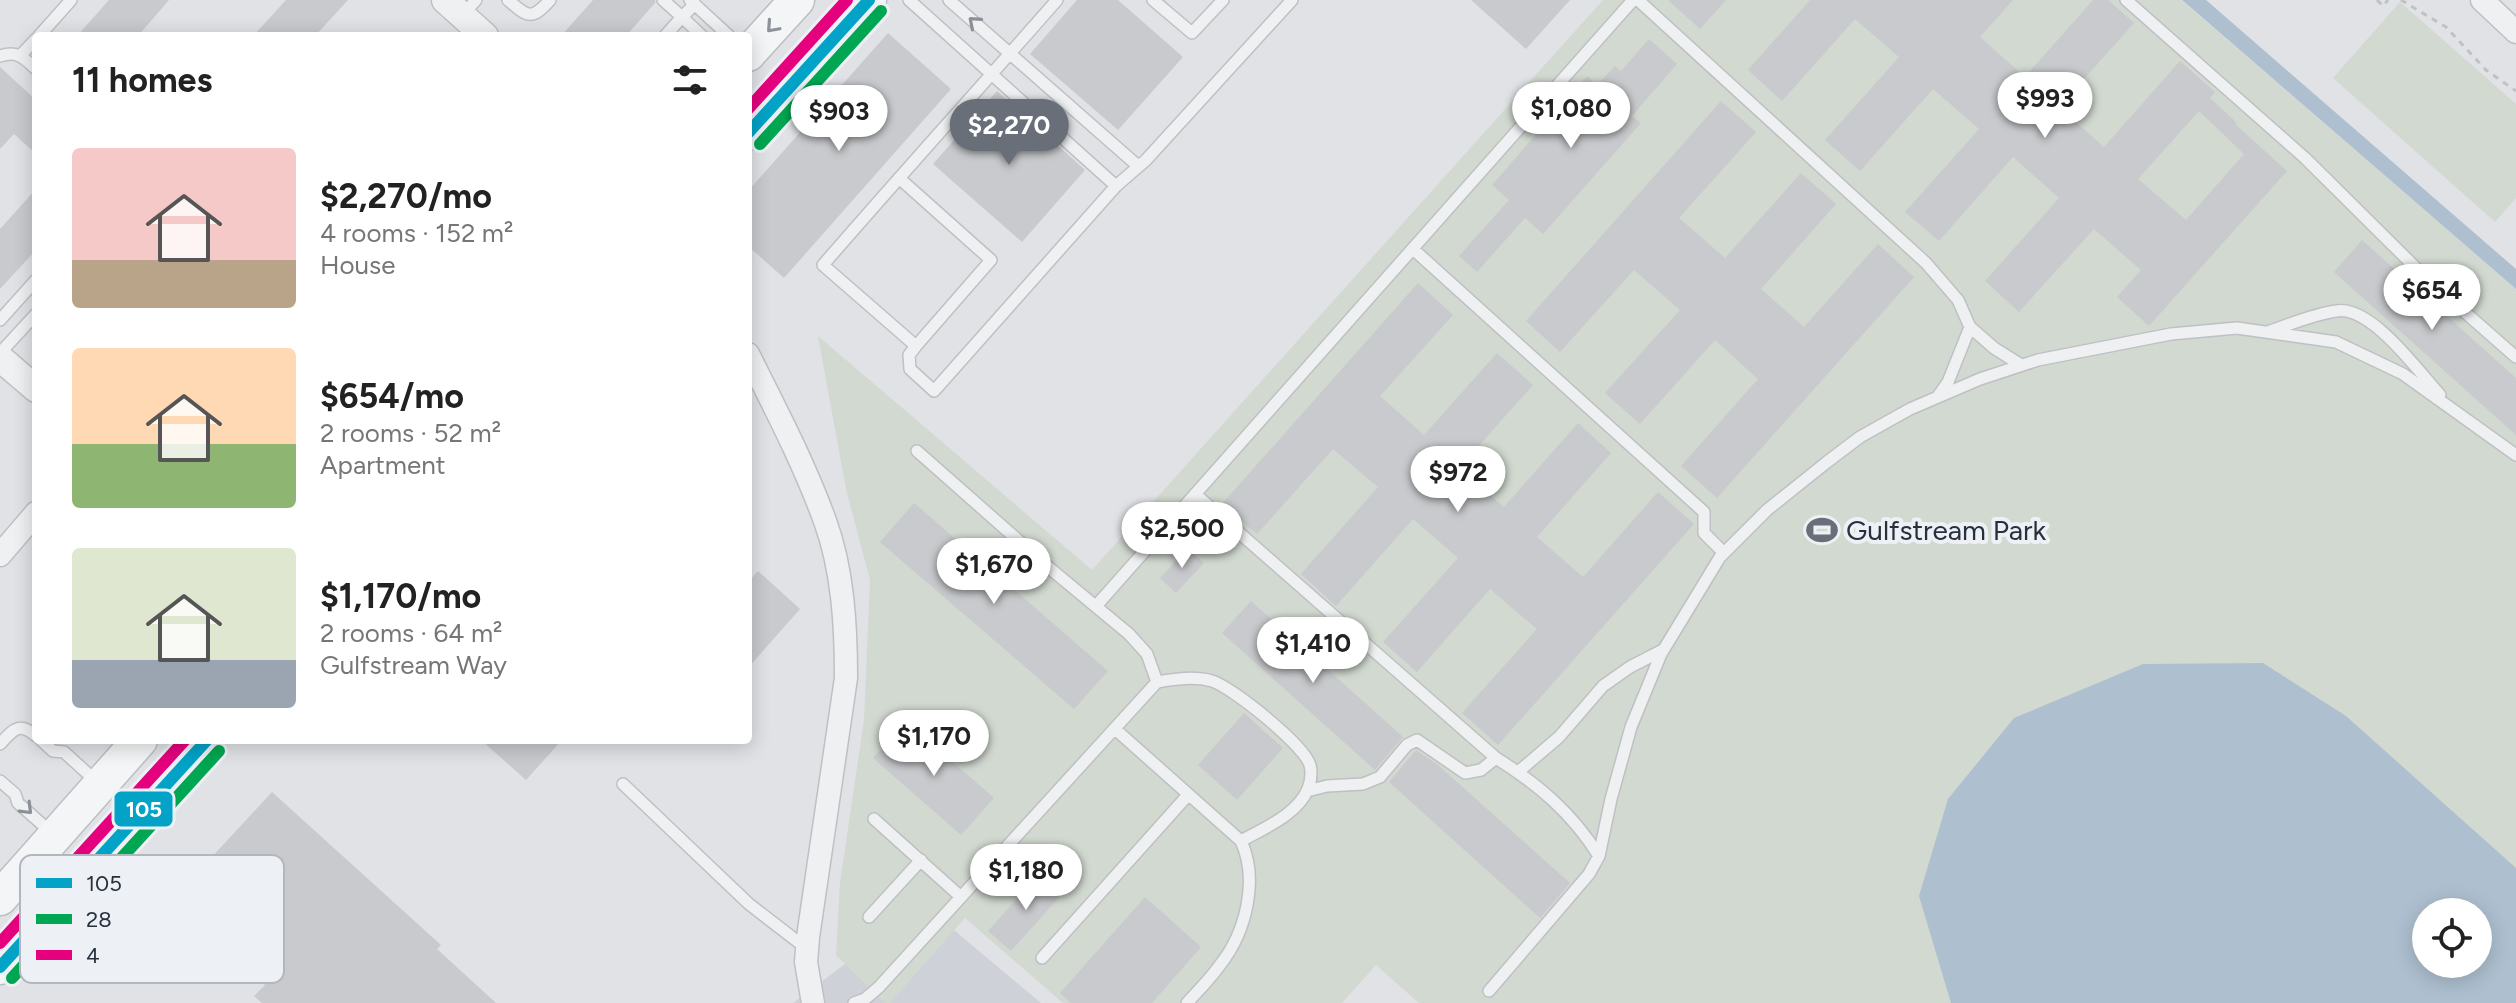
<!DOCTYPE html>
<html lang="en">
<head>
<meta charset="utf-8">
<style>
  :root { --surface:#fff; --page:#f2f2f2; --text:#222; --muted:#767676; --accent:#686f78 }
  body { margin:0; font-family:Figtree,sans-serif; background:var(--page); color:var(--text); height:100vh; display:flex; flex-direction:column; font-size:30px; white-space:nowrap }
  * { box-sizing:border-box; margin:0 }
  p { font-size:26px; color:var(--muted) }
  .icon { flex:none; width:44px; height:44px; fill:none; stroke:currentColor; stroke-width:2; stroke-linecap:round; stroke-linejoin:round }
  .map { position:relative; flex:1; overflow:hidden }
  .panel { position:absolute; left:32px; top:32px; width:720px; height:712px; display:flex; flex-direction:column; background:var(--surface); border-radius:8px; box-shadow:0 4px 20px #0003 }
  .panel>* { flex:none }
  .buttons { position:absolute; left:2412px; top:898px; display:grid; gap:16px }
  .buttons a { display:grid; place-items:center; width:80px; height:80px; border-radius:50%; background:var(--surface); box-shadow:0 4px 20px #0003; font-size:40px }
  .price { position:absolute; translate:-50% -68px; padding:0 18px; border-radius:28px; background:#fff; color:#222; font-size:26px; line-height:52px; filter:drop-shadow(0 2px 4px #0008) }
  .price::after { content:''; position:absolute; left:50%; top:48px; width:24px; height:18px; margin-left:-12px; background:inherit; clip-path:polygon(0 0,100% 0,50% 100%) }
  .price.selected { background:var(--accent); color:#fff }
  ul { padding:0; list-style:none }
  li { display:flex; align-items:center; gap:24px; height:200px; padding:0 40px }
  li span { display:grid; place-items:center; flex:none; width:224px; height:160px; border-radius:8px; color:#555 }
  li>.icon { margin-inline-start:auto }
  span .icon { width:96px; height:96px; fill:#fffc; stroke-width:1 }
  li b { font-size:34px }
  h2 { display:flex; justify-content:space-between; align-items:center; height:96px; padding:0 40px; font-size:34px }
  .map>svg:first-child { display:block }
  .built { fill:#ced2d8 }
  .green { fill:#d1d9d0; fill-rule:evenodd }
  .water { fill:#aec0d0; fill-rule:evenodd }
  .building { fill:#c8cacd; fill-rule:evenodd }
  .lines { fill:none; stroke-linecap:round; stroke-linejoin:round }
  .service-casing { stroke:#bec0c3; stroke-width:14 }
  .minor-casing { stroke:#bec0c3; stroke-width:25 }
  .tertiary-casing { stroke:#bec0c3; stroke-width:29 }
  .primary-casing { stroke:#bcbfc2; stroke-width:37 }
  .path { stroke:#bfc1c5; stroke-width:3; stroke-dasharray:6 6; stroke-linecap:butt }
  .service { stroke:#eff0f2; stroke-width:11 }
  .minor { stroke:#eff0f2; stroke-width:22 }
  .tertiary { stroke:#eff0f2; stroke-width:26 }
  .primary { stroke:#f4f5f6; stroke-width:34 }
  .bus-1-casing { stroke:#edf1f5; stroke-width:18 }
  .bus-2-casing { stroke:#edf1f5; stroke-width:18 }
  .bus-3-casing { stroke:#edf1f5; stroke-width:18 }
  .bus-1 { stroke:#02a3c7; stroke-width:12 }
  .bus-2 { stroke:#00a651; stroke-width:12 }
  .bus-3 { stroke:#e5007d; stroke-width:12 }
  .oneway { stroke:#8b9098 }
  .oneway2 { stroke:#8e939a }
  .labels { text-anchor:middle; stroke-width:8; stroke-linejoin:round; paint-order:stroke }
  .poi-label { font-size:28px; fill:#27313d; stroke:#edf1f5; text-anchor:start }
  .key { fill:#edf1f5; stroke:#b2b7be; stroke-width:2 }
  .key-label { font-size:22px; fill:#27313d }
  .line-badge { stroke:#edf1f5; stroke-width:3 }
  .badge-label { font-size:22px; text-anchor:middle; font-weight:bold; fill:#fff }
</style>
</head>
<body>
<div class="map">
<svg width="2516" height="1003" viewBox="0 0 2516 1003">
  <rect width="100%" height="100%" fill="#e0e2e5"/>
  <path class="built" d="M924 905 1041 1003H793Z"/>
  <path class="green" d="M1603 0H2181L2516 289V1003H1419L1376 965 1342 1003H1063L965 918 890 1003H885L836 955 840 883 864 720 870 580 846 489 818 336 1092 570ZM2426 912H2478V964H2426Z
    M2400 2 2516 104V198L2495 222 2333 78Z"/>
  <path class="water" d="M2182 0H2206L2516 269V289Z
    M2263 663 2346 716 2516 868V1003H1951L1919 896 1948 799 2014 718 2143 664ZM2426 912H2478V964H2426Z"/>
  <path class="building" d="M109 0H169L138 36H77Z
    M286 0H348L315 36H253Z
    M593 0H655V3L626 36H561Z
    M1077 0H1118L1183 57 1118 130 1030 54Z
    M1471 0H1570L1526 49Z
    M1668 0H1726L1700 29Z
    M1810 0H2013L1980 37 2025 77 2093 0H2108L2134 23 2059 107 2104 147 2180 61 2215 92 2210 98 2237 123 2235 124 2287 171 2149 326 2117 297 2141 270 2094 229 2019 312 1985 281 2059 198 2013 157 1939 241 1905 212 1979 129 1933 89 1860 171 1825 140 1899 57 1855 19 1782 101 1748 70ZM2199 111 2244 154 2186 220 2138 179Z
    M888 33 951 89 784 278 748 246V191Z
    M1649 39 1677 64 1632 116 1641 123 1543 234 1525 218 1477 272 1459 256 1509 200 1492 185 1587 76 1597 85 1615 66 1621 71Z
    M0 67 36 100V154L14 134 0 149Z
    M997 91 1085 170 1022 242 933 164Z
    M1721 101 1756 132 1679 218 1725 258 1801 173 1836 204 1761 289 1804 327 1878 244 1914 277 1717 498 1681 466 1758 379 1715 340 1640 424 1605 393 1680 310 1634 270 1560 352 1526 321Z
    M36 189V250L0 289V229Z
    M2362 240 2516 378V435L2334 272Z
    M1418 283 1453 315 1380 396 1424 435 1497 353 1533 385 1459 468 1504 507 1578 423 1611 453 1537 537 1583 577 1658 492 1694 524 1498 745 1462 713 1537 629 1490 589 1417 672 1383 642 1458 558 1413 519 1336 606 1301 574 1378 487 1333 449 1257 534 1222 504Z
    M914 503 1108 671 1074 709 880 542Z
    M1188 548 1204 563 1176 593 1160 578Z
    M758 571 800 609 748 668V582Z
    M1251 601 1403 737 1375 770 1222 633Z
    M1244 713 1283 748 1237 800 1198 765Z
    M906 721 994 798 961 835 873 758Z
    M481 740H562L526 780Z
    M1416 750 1438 765 1570 883 1540 918 1389 782Z
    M272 792 441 945 437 949 496 1003H262L254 996 265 985 242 964 231 977 161 912Z
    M1040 873 1063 893 1011 951 988 931Z
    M1145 897 1201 947 1152 1003H1071L1060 993Z"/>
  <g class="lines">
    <defs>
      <path id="service" d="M508 0C528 17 531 21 550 0
        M663 0 682 17 665 36
        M690 0 729 36
        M909 0 1116 186
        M949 0 1138 166
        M1153 0 1192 33 1223 0
        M1638 0 1926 263 1958 300 1970 327 1994 348 2021 365
        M2126 0 2305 158 2426 278 2516 357
        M695 4 682 17 702 36
        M463 15 476 0
        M39 36 71 0
        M21 55 36 39
        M0 56C17 50 24 58 36 69
        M899 178 991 260 916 346 823 265C900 176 979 89 1057 0
        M1413 249 1704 512V533L1724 553
        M0 320 36 280
        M2270 331C2291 324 2314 314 2336 311 2371 305 2418 371 2440 395
        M916 346 909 355 910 369 934 391 1116 186 1146 160 1292 0
        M0 353 36 314
        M1939 395 1948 382 1970 327
        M917 451 1053 571 1129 634 1147 654 1157 682C1175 679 1194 676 1212 681 1232 687 1304 745 1310 765 1312 773 1311 781 1308 789 1297 815 1264 828 1241 841
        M1195 494 1496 758C1539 785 1572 813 1599 856L1589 874 1489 991
        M1096 606 1633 0
        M1115 729 1241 841C1259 880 1246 932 1220 965 1210 979 1198 991 1187 1003
        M41 740 53 751 64 752 97 782
        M0 744C13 730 19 721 36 736
        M1518 772 1559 737 1603 686 1630 667 1663 650
        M0 781 15 794 18 803 53 834
        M623 784 749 904 806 948
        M1307 791 1327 786 1363 784 1380 777 1407 745 1417 740 1465 773 1481 770 1496 758
        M874 819 961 897
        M1599 856 1611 799 1631 727 1661 654 1720 557 1767 510 1827 462 1860 437 1910 409 1980 379 2038 360 2171 334 2237 328 2336 342 2403 374 2516 455
        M869 917 921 860
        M1042 958 1188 795
        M854 1003 865 999 879 987 1157 682"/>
      <path id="minor" d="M2482 0 2516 32
        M748 354C775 408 804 463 825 521 843 570 846 626 846 678L808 937 806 962 813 1003
        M0 555 36 513"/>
      <path id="tertiary" d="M445 0 485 36
        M0 358 36 389"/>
      <path id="primary" d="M748 54 797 0
        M748 133 869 0
        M0 898 140 740
        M0 967 207 740"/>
    </defs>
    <use href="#service" class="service-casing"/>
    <use href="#minor" class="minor-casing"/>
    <use href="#tertiary" class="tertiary-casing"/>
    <use href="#primary" class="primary-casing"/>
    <path class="path" d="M2377 0 2383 6 2388 0
      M2401 0 2446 27 2486 70 2516 91"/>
    <use href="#service" class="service"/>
    <use href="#minor" class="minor"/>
    <use href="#tertiary" class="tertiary"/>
    <use href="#primary" class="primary"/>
    <defs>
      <path id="bus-1" d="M748 133 869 0
        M0 967 207 740"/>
      <path id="bus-2" d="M760 144 881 11
        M12 978 219 751"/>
      <path id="bus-3" d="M748 109 847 0
        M0 943 185 740"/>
    </defs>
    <use href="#bus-1" class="bus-1-casing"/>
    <use href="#bus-2" class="bus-2-casing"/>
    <use href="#bus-3" class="bus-3-casing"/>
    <use href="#bus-1" class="bus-1"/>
    <use href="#bus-2" class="bus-2"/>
    <use href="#bus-3" class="bus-3"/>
  </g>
  <defs><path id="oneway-chevron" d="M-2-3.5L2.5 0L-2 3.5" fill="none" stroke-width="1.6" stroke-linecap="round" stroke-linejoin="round" transform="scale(2)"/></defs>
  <g class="oneway">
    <use href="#oneway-chevron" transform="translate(974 22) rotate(-139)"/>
    <use href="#oneway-chevron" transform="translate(27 809) rotate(45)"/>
  </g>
  <use class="oneway2" href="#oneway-chevron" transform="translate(772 27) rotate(132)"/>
  <defs>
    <symbol id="stadium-bare" viewBox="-9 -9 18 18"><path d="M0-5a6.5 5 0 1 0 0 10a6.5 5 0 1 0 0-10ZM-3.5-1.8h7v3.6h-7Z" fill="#686f78" stroke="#edf1f5" stroke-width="2.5" paint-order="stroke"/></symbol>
  </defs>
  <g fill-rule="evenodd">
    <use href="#stadium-bare" x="1800" y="508" width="44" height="44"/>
  </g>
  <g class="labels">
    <g class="poi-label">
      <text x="1846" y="540">Gulfstream Park</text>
    </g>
  </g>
  <rect x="20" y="855" width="264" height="128" rx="12" class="key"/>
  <rect x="36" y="878" width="36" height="10" fill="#02a3c7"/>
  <rect x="36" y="914" width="36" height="10" fill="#00a651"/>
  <rect x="36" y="950" width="36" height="10" fill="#e5007d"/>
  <g class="key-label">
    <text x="86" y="891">105</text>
    <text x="86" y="927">28</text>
    <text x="86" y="963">4</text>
  </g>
  <rect class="line-badge" x="113" y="790" width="61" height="38" rx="8" fill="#02a3c7"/>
  <g class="badge-label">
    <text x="144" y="817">105</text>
  </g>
</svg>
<div class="buttons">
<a><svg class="icon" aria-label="locate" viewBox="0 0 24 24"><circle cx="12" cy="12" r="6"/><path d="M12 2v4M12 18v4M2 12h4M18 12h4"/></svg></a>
</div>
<b class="price" style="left:2045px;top:140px">$993</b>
<b class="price" style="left:1571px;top:150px">$1,080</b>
<b class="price" style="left:839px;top:153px">$903</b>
<b class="price selected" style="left:1009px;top:167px">$2,270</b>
<b class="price" style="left:2432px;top:332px">$654</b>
<b class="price" style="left:1458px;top:514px">$972</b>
<b class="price" style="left:1182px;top:570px">$2,500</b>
<b class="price" style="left:994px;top:606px">$1,670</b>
<b class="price" style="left:1313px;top:685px">$1,410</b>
<b class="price" style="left:934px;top:778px">$1,170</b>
<b class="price" style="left:1026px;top:912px">$1,180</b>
<section class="panel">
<h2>11 homes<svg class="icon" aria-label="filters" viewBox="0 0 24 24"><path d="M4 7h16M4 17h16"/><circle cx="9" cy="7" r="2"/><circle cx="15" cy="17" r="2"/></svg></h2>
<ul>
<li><span style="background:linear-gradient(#f6c9c9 70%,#b9a48a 0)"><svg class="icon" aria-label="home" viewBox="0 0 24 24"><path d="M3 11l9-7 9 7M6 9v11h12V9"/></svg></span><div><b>$2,270/mo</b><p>4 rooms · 152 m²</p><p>House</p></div></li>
<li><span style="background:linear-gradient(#ffd9b3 60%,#8fb573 0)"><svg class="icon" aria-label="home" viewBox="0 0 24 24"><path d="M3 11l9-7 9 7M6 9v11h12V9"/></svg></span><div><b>$654/mo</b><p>2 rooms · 52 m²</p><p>Apartment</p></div></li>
<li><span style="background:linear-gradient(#dfe7d0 70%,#9aa5b1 0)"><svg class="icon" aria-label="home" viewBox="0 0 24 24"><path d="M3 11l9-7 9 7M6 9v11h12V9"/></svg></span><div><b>$1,170/mo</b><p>2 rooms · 64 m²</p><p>Gulfstream Way</p></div></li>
</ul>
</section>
</div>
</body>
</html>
